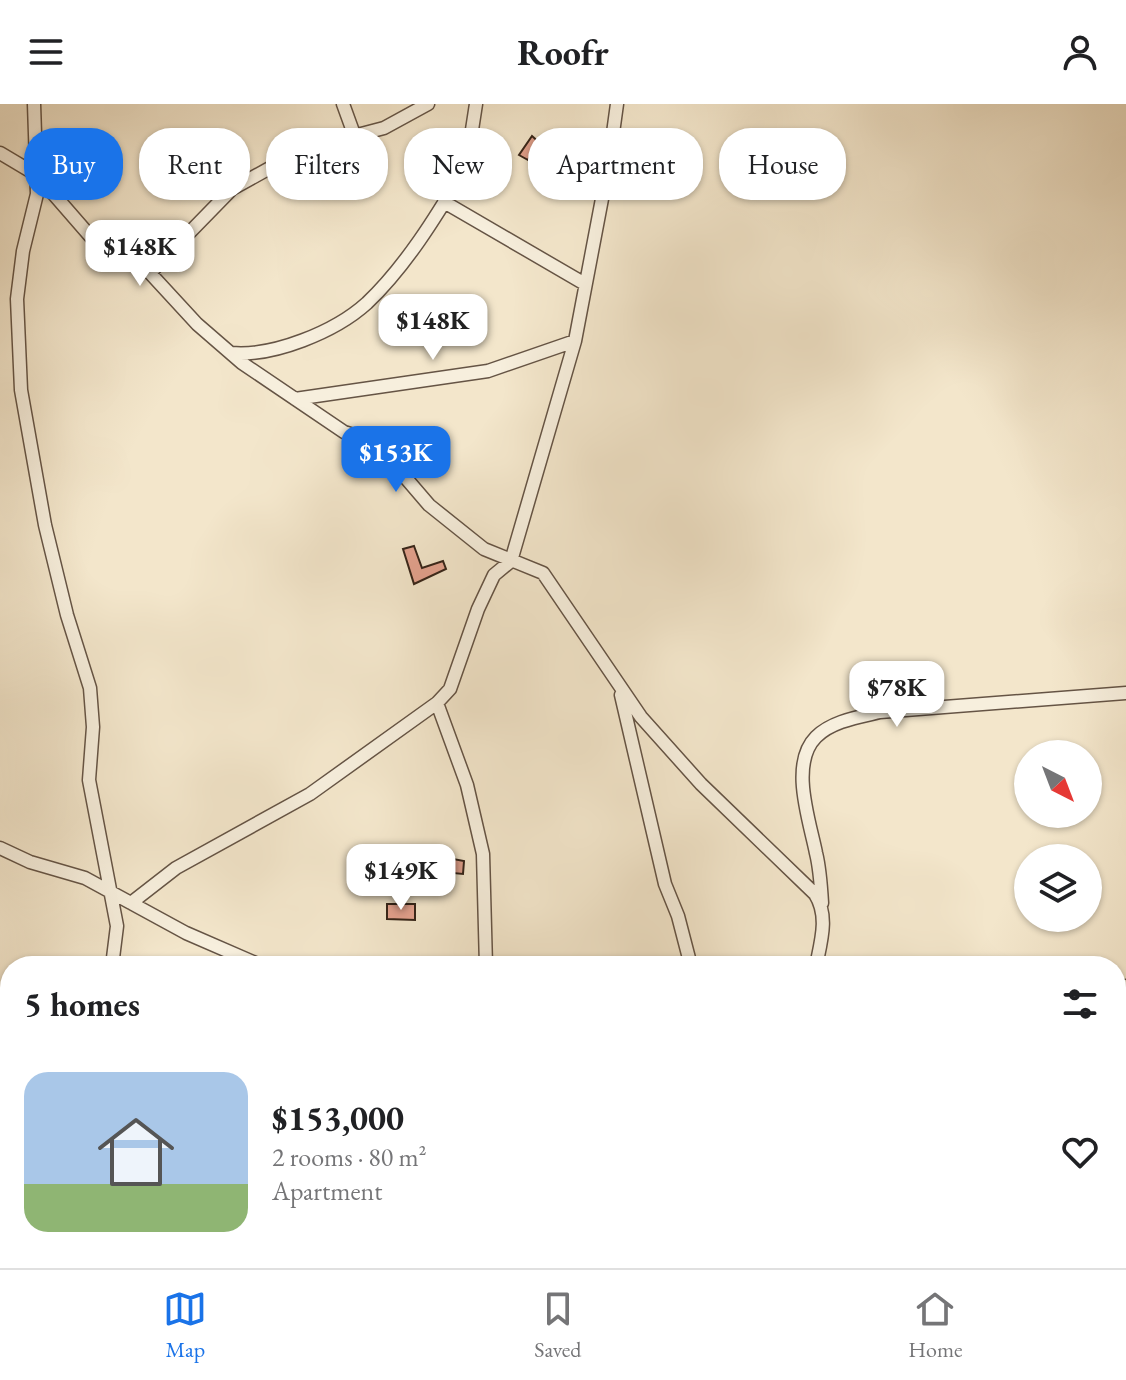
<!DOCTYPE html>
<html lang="en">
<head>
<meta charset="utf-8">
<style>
  :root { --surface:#fff; --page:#f6f6f6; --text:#202124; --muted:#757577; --line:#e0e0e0; --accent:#1a73e8 }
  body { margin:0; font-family:"EB Garamond",serif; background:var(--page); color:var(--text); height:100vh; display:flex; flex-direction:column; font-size:30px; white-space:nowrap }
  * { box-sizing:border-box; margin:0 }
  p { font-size:26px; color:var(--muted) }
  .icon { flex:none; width:44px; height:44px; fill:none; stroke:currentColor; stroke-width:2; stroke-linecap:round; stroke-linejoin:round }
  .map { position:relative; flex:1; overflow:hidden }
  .panel { position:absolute; left:0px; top:852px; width:1126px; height:312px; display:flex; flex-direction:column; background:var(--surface); border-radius:32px 32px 0 0; box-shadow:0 2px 6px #0004 }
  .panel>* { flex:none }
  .banner { position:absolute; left:24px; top:24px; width:1078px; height:72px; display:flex; gap:16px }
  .needle { width:52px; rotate:138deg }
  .tools { position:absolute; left:1014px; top:636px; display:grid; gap:16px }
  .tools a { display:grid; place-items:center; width:88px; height:88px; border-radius:50%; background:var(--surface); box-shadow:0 2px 6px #0004; font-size:40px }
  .price { position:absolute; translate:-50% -68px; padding:0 18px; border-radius:16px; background:#fff; color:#222; font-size:26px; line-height:52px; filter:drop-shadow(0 2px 4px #0008) }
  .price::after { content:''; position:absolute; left:50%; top:48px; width:24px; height:18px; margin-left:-12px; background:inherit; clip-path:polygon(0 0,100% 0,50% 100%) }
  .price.current { background:var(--accent); color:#fff }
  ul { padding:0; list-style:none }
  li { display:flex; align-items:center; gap:24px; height:200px; padding:0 24px }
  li+li { border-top:2px solid var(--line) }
  li span { display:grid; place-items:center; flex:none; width:224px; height:160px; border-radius:24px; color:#555 }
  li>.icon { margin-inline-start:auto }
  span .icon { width:96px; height:96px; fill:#fffc; stroke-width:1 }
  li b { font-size:34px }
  h2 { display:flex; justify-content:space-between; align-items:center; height:96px; padding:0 24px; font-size:34px }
  .pill { padding:0 28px; border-radius:32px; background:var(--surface); box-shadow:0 2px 6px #0004; font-size:28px; line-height:72px }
  .pill.current { background:var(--accent); color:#fff }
  header { display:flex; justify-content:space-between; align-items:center; height:104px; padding:0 24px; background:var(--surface); font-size:36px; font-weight:700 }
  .tabs { display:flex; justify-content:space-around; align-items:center; height:112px; border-top:2px solid var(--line); background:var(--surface); font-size:22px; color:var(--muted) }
  .tabs a { display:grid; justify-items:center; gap:4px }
  .tabs .current { color:var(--accent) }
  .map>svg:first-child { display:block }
  .building { fill:#e4a28e; stroke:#362418; stroke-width:2 }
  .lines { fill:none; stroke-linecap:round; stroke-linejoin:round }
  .minor-casing { stroke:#655445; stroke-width:15 }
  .minor { stroke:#f7efdd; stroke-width:12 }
</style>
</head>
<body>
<header><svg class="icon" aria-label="menu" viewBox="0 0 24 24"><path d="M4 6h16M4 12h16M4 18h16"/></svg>Roofr<svg class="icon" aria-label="person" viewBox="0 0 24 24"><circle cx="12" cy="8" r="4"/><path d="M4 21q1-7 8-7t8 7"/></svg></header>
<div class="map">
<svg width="1126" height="1164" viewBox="0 0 1126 1164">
  <rect width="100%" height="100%" fill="#f3e6cb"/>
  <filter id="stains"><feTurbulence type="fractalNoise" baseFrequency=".0025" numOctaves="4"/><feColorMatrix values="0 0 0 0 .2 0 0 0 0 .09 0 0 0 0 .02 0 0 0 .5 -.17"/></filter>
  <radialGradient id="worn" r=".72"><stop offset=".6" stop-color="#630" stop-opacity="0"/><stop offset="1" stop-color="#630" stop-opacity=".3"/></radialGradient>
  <path class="building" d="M532 32 563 60 556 68 533 48 528 56 519 51Z
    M414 442 422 464 443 457 446 465 414 480 403 445Z
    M437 752 464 757 463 770 443 768 442 780 433 779Z
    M387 800H415V816L387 815Z"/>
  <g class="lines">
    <defs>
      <path id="minor" d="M34 0 37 90 23 147 17 195 21 286 45 421 67 511 90 584 93 623 89 676 117 822 112 862
        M343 0 355 33
        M0 49 37 71 97 140 150 169 197 220 242 259 344 328 375 338 429 401 484 445 543 469 641 613 701 680 815 790C829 812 821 837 816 862
        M444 98 585 180
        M150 169 232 85 304 45 384 24 428 0
        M231 249C273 253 335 228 367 199 405 163 436 113 462 69L467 58 476 0
        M295 295 488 267 575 237
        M621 591 665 780 678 812 691 862
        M437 599 467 681 483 750 486 862
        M0 744 30 758 85 774 186 829 262 862
        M131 799 176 764 310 690 437 599 450 585 478 505 494 471 511 457 575 237 609 58 617 0
        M822 799C821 782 820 765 816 749 810 718 789 660 816 633 832 617 859 613 880 608L1126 589
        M1116 887 1126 882
        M1116 953 1126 955
        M1116 962 1126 974
        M0 985 10 977
        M0 1117 10 1136
        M19 1154 24 1164
        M284 1154 297 1164
        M378 1154 385 1164
        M634 1154 661 1164
        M806 1154 810 1164
        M0 1163 9 1164
        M87 1164H108
        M258 1164 259 1154
        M315 1164 329 1154
        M750 1164 751 1154"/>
    </defs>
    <use href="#minor" class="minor-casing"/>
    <use href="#minor" class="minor"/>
  </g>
  <rect width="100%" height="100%" filter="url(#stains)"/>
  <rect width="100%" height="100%" fill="url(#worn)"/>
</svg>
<div class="tools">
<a><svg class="needle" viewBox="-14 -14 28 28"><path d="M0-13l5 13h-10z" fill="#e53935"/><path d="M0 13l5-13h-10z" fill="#757577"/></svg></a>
<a><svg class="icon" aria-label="layers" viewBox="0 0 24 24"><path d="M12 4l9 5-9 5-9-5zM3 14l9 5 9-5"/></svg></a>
</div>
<b class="price" style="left:140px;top:184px">$148K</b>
<b class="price" style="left:433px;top:258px">$148K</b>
<b class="price current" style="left:396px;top:390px">$153K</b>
<b class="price" style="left:897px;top:625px">$78K</b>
<b class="price" style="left:401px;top:808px">$149K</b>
<div class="banner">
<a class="pill current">Buy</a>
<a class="pill">Rent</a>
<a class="pill">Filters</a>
<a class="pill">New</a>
<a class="pill">Apartment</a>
<a class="pill">House</a>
</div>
<section class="panel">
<h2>5 homes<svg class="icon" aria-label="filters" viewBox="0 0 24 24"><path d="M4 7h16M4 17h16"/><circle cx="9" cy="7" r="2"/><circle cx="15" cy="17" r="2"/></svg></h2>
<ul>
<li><span style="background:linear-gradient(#a9c7e8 70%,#8fb573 0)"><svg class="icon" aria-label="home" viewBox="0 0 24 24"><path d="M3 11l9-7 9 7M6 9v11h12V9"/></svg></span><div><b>$153,000</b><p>2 rooms · 80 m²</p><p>Apartment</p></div><svg class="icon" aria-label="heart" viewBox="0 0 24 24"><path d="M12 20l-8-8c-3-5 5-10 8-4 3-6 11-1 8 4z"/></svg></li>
</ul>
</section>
</div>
<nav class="tabs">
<a class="current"><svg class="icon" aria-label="map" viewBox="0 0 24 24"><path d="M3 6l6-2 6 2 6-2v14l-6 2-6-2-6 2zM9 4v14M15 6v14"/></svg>Map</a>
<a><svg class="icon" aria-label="saved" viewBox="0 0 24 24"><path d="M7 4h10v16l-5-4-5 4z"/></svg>Saved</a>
<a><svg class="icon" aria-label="home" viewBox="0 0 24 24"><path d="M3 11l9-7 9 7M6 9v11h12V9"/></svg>Home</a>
</nav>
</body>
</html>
